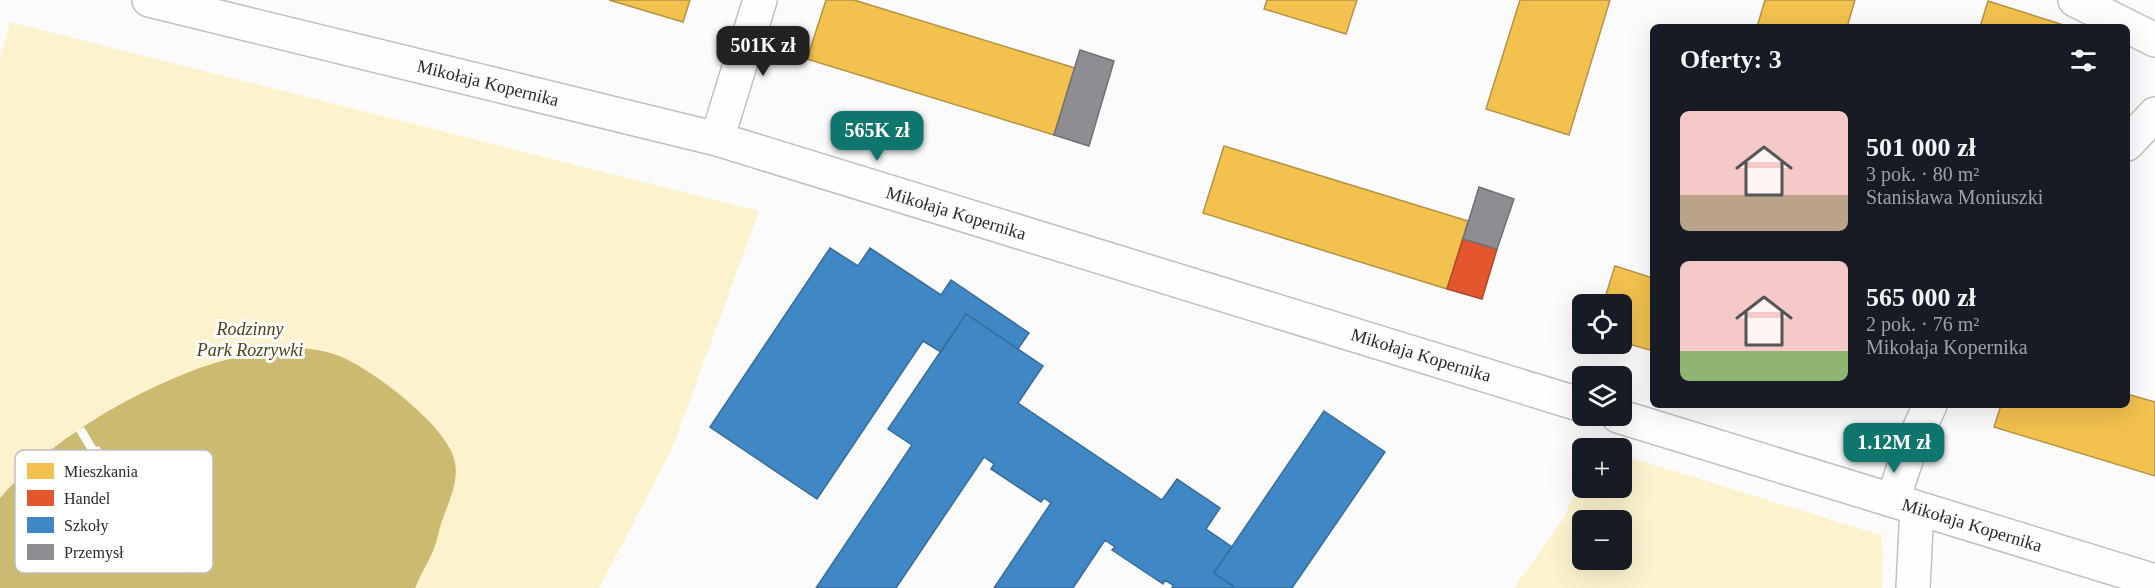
<!DOCTYPE html>
<html lang="pl">
<head>
<meta charset="utf-8">
<style>
  :root { --surface:#171b24; --page:#20242c; --text:#f1f3f6; --muted:#9ea1a6; --accent:#0f766e }
  body { margin:0; font-family:"Times New Roman",serif; background:var(--page); color:var(--text); height:100vh; display:flex; flex-direction:column; font-size:22px; white-space:nowrap }
  * { box-sizing:border-box; margin:0 }
  p { font-size:20px; color:var(--muted) }
  .icon { flex:none; width:33px; height:33px; fill:none; stroke:currentColor; stroke-width:2; stroke-linecap:round; stroke-linejoin:round }
  .map { position:relative; flex:1; overflow:hidden }
  .details { position:absolute; left:1650px; top:24px; width:480px; height:384px; display:flex; flex-direction:column; background:var(--surface); border-radius:9px; box-shadow:0 6px 24px #0002 }
  .details>* { flex:none }
  .controls { position:absolute; left:1572px; top:294px; display:grid; gap:12px }
  .controls a { display:grid; place-items:center; width:60px; height:60px; border-radius:9px; background:var(--surface); box-shadow:0 6px 24px #0002; font-size:30px }
  .price { position:absolute; translate:-50% -51px; padding:0 14px; border-radius:12px; background:var(--accent); color:#fff; font-size:20px; line-height:39px; filter:drop-shadow(0 2px 3px #0008) }
  .price::after { content:''; position:absolute; left:50%; top:36px; width:18px; height:14px; margin-left:-9px; background:inherit; clip-path:polygon(0 0,100% 0,50% 100%) }
  .price.current { background:#222; color:#fff }
  ul { padding:0; list-style:none }
  li { display:flex; align-items:center; gap:18px; height:150px; padding:0 30px }
  li span { display:grid; place-items:center; flex:none; width:168px; height:120px; border-radius:9px; color:#555 }
  li>.icon { margin-inline-start:auto }
  span .icon { width:72px; height:72px; fill:#fffc; stroke-width:1 }
  li b { font-size:26px }
  h2 { display:flex; justify-content:space-between; align-items:center; height:72px; padding:0 30px; font-size:26px }
  .map>svg:first-child { display:block }
  .green { fill:#fcf3ce; fill-rule:evenodd }
  .water { fill:#cbba70 }
  .pier { fill:#fbfbfb }
  .homes { fill:#f2c14e; stroke:#b69346; stroke-width:1.5 }
  .shops { fill:#e4572e; stroke:#ac492f; stroke-width:1.5 }
  .schools { fill:#3f88c5; stroke:#386c99; stroke-width:1.5 }
  .industry { fill:#8d8d92; stroke:#6f6f75; stroke-width:1.5 }
  .lines { fill:none; stroke-linecap:round; stroke-linejoin:round }
  .minor-casing { stroke:#c0c0c4; stroke-width:36 }
  .minor { stroke:#fefefe; stroke-width:33 }
  .labels { text-anchor:middle; stroke-width:6; stroke-linejoin:round; paint-order:stroke }
  .street-label { font-size:18px; fill:#292932; stroke:#fff }
  .park-label { font-size:18px; font-style:italic; fill:#4d4319; stroke:#fff }
  .key { fill:#fff; stroke:#bfbfc2; stroke-width:1.5 }
  .key-label { font-size:16px; fill:#292932 }
</style>
</head>
<body>
<div class="map">
<svg width="2155" height="588" viewBox="0 0 2155 588">
  <rect width="100%" height="100%" fill="#fbfbfb"/>
  <path class="green" d="M10 22 759 211 672 449 599 588H0V60Z
    M1622 455 1881 535 1883 554 1882 588H1514L1565 516 1582 473V488H1622ZM1622 520V560H1582V520Z"/>
  <path class="water" d="M281 348C302 348 319 348 339 356 371 368 449 427 455 462 459 484 447 505 441 524 438 533 437 542 433 551 428 563 420 575 415 588H0V498C51 440 125 396 197 369 223 359 253 354 281 348Z"/>
  <path class="pier" d="M84 427 96 447 99 446 145 520 176 501 184 513 108 559 100 546 131 527 86 453 88 451 76 431Z"/>
  <path class="homes" d="M609 0H690L683 22Z
    M826 0H854L1075 68 1054 135 807 59Z
    M1267 0H1357L1346 34 1264 9Z
    M1520 0H1610L1569 135 1486 109Z
    M1765 0H1855L1847 27H1757Z
    M1988 1 2070 27H1980Z
    M1224 146 1468 221 1447 289 1203 213Z
    M1615 266 1653 278V351L1622 342V304H1603Z
    M2127 394 2155 402V476L1994 427 2001 405H2127Z"/>
  <path class="shops" d="M1463 239 1497 249 1482 299 1447 289Z"/>
  <path class="schools" d="M830 248 858 266 870 248 941 295 951 280 1029 333 1018 349 966 314 941 352 923 341 817 499 710 427Z
    M966 314 1043 366 1018 403 1162 500 1177 479 1220 508 1206 529 1232 547 1214 573 1236 588H1172L1173 585 1165 580 1163 584 1112 550 1115 547 1105 540 1073 588H994L1051 503 1044 498 1041 502 991 469 994 464 984 457 896 588H816L912 445 888 429Z
    M1324 411 1385 452 1292 588H1236L1214 573Z"/>
  <path class="industry" d="M1080 50 1114 61 1089 146 1054 135Z
    M1479 187 1514 199 1497 249 1463 239Z"/>
  <g class="lines">
    <defs>
      <path id="minor" d="M149 0 717 139 1582 405
        M2075 0 2155 40
        M717 139 760 0
        M2127 144 2155 114
        M1618 416 2155 581
        M1893 500 1908 454 1930 405
        M1913 588 1917 508"/>
    </defs>
    <use href="#minor" class="minor-casing"/>
    <use href="#minor" class="minor"/>
  </g>
  <g class="labels">
    <g class="street-label">
      <text transform="translate(488 83) rotate(14)" y="6">Mikołaja Kopernika</text>
      <text transform="translate(956 213) rotate(17)" y="6">Mikołaja Kopernika</text>
      <text transform="translate(1421 355) rotate(17)" y="6">Mikołaja Kopernika</text>
      <text transform="translate(1972 525) rotate(17)" y="6">Mikołaja Kopernika</text>
    </g>
    <g class="park-label">
      <text x="250" y="335">Rodzinny<tspan x="250" dy="21">Park Rozrywki</tspan></text>
    </g>
  </g>
  <rect x="15" y="450" width="198" height="123" rx="9" class="key"/>
  <rect x="27" y="463" width="27" height="16" fill="#f2c14e"/>
  <rect x="27" y="490" width="27" height="16" fill="#e4572e"/>
  <rect x="27" y="517" width="27" height="16" fill="#3f88c5"/>
  <rect x="27" y="544" width="27" height="16" fill="#8d8d92"/>
  <g class="key-label">
    <text x="64" y="477">Mieszkania</text>
    <text x="64" y="504">Handel</text>
    <text x="64" y="531">Szkoły</text>
    <text x="64" y="558">Przemysł</text>
  </g>
</svg>
<div class="controls">
<a><svg class="icon" aria-label="locate" viewBox="0 0 24 24"><circle cx="12" cy="12" r="6"/><path d="M12 2v4M12 18v4M2 12h4M18 12h4"/></svg></a>
<a><svg class="icon" aria-label="layers" viewBox="0 0 24 24"><path d="M12 4l9 5-9 5-9-5zM3 14l9 5 9-5"/></svg></a>
<a>+</a>
<a>−</a>
</div>
<b class="price current" style="left:763px;top:77px">501K zł</b>
<b class="price" style="left:877px;top:162px">565K zł</b>
<b class="price" style="left:1894px;top:474px">1.12M zł</b>
<section class="details">
<h2>Oferty: 3<svg class="icon" aria-label="filters" viewBox="0 0 24 24"><path d="M4 7h16M4 17h16"/><circle cx="9" cy="7" r="2"/><circle cx="15" cy="17" r="2"/></svg></h2>
<ul>
<li><span style="background:linear-gradient(#f6c9c9 70%,#b9a48a 0)"><svg class="icon" aria-label="home" viewBox="0 0 24 24"><path d="M3 11l9-7 9 7M6 9v11h12V9"/></svg></span><div><b>501 000 zł</b><p>3 pok. · 80 m²</p><p>Stanisława Moniuszki</p></div></li>
<li><span style="background:linear-gradient(#f6c9c9 75%,#8fb573 0)"><svg class="icon" aria-label="home" viewBox="0 0 24 24"><path d="M3 11l9-7 9 7M6 9v11h12V9"/></svg></span><div><b>565 000 zł</b><p>2 pok. · 76 m²</p><p>Mikołaja Kopernika</p></div></li>
</ul>
</section>
</div>
</body>
</html>
